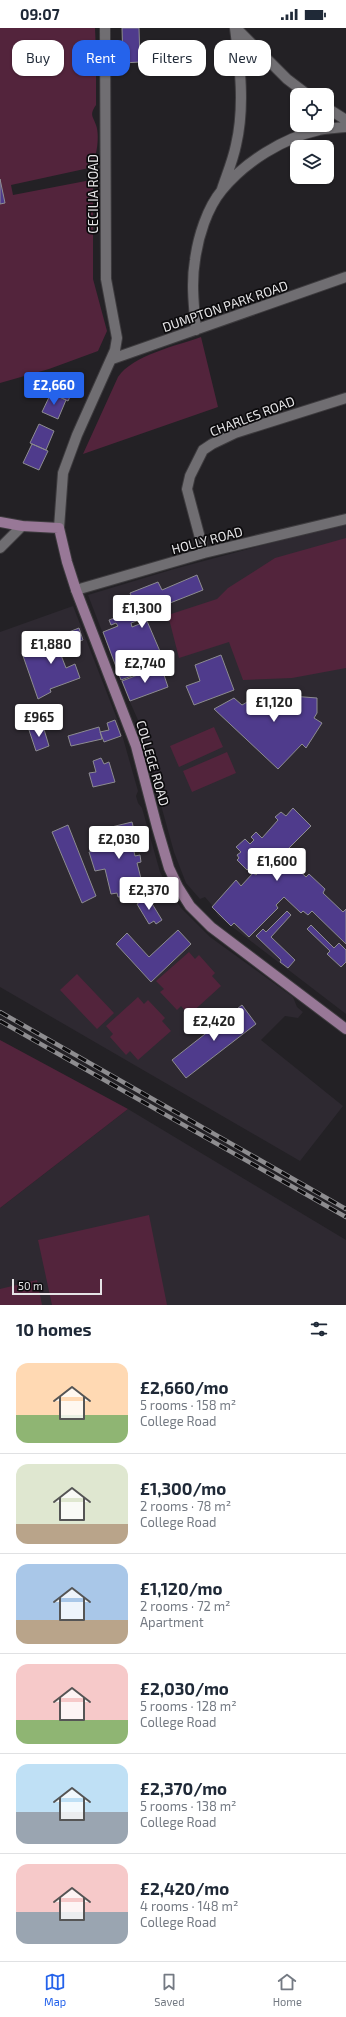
<!DOCTYPE html>
<html lang="en">
<head>
<meta charset="utf-8">
<style>
  :root { --surface:#fff; --page:#f6f6f7; --text:#1f2937; --muted:#747a83; --line:#e0e1e3; --accent:#2563eb }
  body { margin:0; font-family:"Exo 2",sans-serif; background:var(--page); color:var(--text); height:100vh; display:flex; flex-direction:column; font-size:15px; white-space:nowrap }
  * { box-sizing:border-box; margin:0 }
  p { font-size:13px; color:var(--muted) }
  .icon { flex:none; width:22px; height:22px; fill:none; stroke:currentColor; stroke-width:2; stroke-linecap:round; stroke-linejoin:round }
  .map { position:relative; height:1277px; overflow:hidden }
  .sheet { display:flex; flex-direction:column; background:var(--surface); flex:1 }
  .sheet>* { flex:none }
  .top-card { position:absolute; left:12px; top:12px; width:322px; height:36px; display:flex; gap:8px }
  .controls { position:absolute; left:290px; top:60px; display:grid; gap:8px }
  .controls a { display:grid; place-items:center; width:44px; height:44px; border-radius:8px; background:var(--surface); box-shadow:0 1px 3px #0004; font-size:20px }
  .scale { position:absolute; left:12px; bottom:10px; width:90px; box-sizing:border-box; padding-left:4px; border:2px solid #e5e4e6; border-top:0; font-size:11px; line-height:14px; white-space:nowrap; color:#e5e4e6; -webkit-text-stroke:3px #0c0b0d; paint-order:stroke }
  .price { position:absolute; translate:-50% -34px; padding:0 9px; border-radius:4px; background:#fff; color:#222; font-size:13px; line-height:26px; filter:drop-shadow(0 1px 2px #0008) }
  .price::after { content:''; position:absolute; left:50%; top:24px; width:12px; height:9px; margin-left:-6px; background:inherit; clip-path:polygon(0 0,100% 0,50% 100%) }
  .price.current { background:var(--accent); color:#fff }
  ul { padding:0; list-style:none }
  li { display:flex; align-items:center; gap:12px; height:100px; padding:0 16px }
  li+li { border-top:1px solid var(--line) }
  li span { display:grid; place-items:center; flex:none; width:112px; height:80px; border-radius:12px; color:#555 }
  li>.icon { margin-inline-start:auto }
  span .icon { width:48px; height:48px; fill:#fffc; stroke-width:1 }
  li b { font-size:17px }
  h2 { display:flex; justify-content:space-between; align-items:center; height:48px; padding:0 16px; font-size:17px }
  .pill { padding:0 14px; border-radius:12px; background:var(--surface); box-shadow:0 1px 3px #0004; font-size:14px; line-height:36px }
  .pill.current { background:var(--accent); color:#fff }
  .status { display:flex; justify-content:space-between; align-items:center; height:28px; padding:0 20px; background:var(--surface); direction:ltr }
  .status svg { height:11px; fill:currentColor }
  .menu { display:flex; justify-content:space-around; align-items:center; height:56px; border-top:1px solid var(--line); background:var(--surface); font-size:11px; color:var(--muted) }
  .menu a { display:grid; justify-items:center; gap:2px }
  .menu .current { color:var(--accent) }
  .map>svg:first-child { display:block }
  .built { fill:#2e2931 }
  .green { fill:#53243c }
  .building { fill:#4f3b8c; stroke:#8d8c90 }
  .lines { fill:none; stroke-linecap:round; stroke-linejoin:round }
  .street-casing { stroke:#3d3b3e; stroke-width:12 }
  .secondary-casing { stroke:#3d3b3e; stroke-width:12 }
  .street { stroke:#706e72; stroke-width:10 }
  .secondary { stroke:#987897; stroke-width:10 }
  .rail-casing { stroke:#8e8d90; stroke-width:4.5 }
  .rail { stroke:#0c0b0d; stroke-width:3; stroke-dasharray:9; stroke-linecap:butt }
  .labels { text-anchor:middle; stroke-width:3.5; stroke-linejoin:round; paint-order:stroke }
  .street-label { font-size:13px; fill:#e5e4e6; stroke:#0c0b0d }
</style>
</head>
<body>
<div class="status"><b>09:07</b><svg viewBox="0 0 49 12"><path d="M0 12V9h3v3zM5 12V6h3v6zM10 12V3h3v9zM15 12V0h3v12zM26 1h20v11H26zM47 4h2v5h-2z"/></svg></div>
<div class="map">
<svg width="346" height="1277" viewBox="0 0 346 1277">
  <rect width="100%" height="100%" fill="#232125"/>
  <path class="built" d="M346 495V986L218 888 211 876 205 869 200 871 186 855 174 824 159 770 149 722 151 721 125 663 88 567 174 541Z
    M73 578 119 696 138 763 136 768 138 775 142 780 160 844 171 865 181 880 210 909 293 969 297 979 303 984 298 990 285 988 261 1012 343 1078 300 1133 0 959V604Z
    M128 1081 346 1212V1277H0V1180Z"/>
  <path class="green" d="M0 0H95L96 24 92 28 93 32 96 35V77C89 87 93 88 96 97 100 107 97 133 89 140L11 157 13 167 91 152 93 156V251L107 303 98 323 49 341 0 355Z
    M201 309 218 379 83 426 118 349C133 327 176 318 201 309Z
    M346 510V640L292 650 243 652 229 614 179 630 168 587 217 571 228 560 275 530Z
    M214 699 223 719 179 739 170 718Z
    M227 724 236 745 192 764 183 743Z
    M189 924 195 931 199 927 215 945 212 948 221 958 189 987 181 978 177 982 160 964 164 961 156 953Z
    M77 946 114 985 97 1001 60 962Z
    M138 969 144 976 148 972 165 990 162 993 171 1003 138 1032 130 1023 126 1027 110 1009 113 1006 106 998Z
    M0 1012 128 1081 0 1180Z
    M149 1187 167 1277H52L38 1212Z
    M37 1252 42 1277H0V1261Z"/>
  <path class="building" d="M122 0H139L140 34 123 35Z
    M0 151 5 175 0 176Z
    M61 347 77 354 68 373 53 366Z
    M51 365 66 372 58 391 42 384Z
    M39 396 54 403 46 422 30 415Z
    M32 416 48 423 39 442 23 435Z
    M197 547 203 562 165 577 162 569 140 578 145 590 131 595 132 599 147 593 165 635 121 652 103 604 118 598 116 595 111 597 109 592 117 589 116 586 128 581 126 574 133 572 130 565 158 554 162 562Z
    M79 600 83 612 66 618 64 614 53 619 54 623 59 622 66 640 75 636 80 650 50 661 51 664 38 671 22 625 62 610 61 607Z
    M221 627 234 662 194 677 186 658 200 653 195 637Z
    M161 638 168 659 130 673 122 653Z
    M254 665 317 670V685L314 690 322 695 306 720 302 716 278 741 214 681 234 670 242 677 254 670Z
    M115 692 121 708 104 714 100 704 109 702 107 695Z
    M43 698 49 718 36 723 29 702Z
    M99 699 102 711 71 718 68 708Z
    M101 730 104 736 109 734 115 754 93 759 89 745 96 744 93 733Z
    M293 780 311 798 282 827 306 849 309 846 325 861 323 865 343 884 346 881V916L312 883 308 887 303 883 301 885 284 869 276 877 278 880 249 909 234 895 231 898 212 879 236 852 241 858 253 845 256 847 260 843 252 837 247 842 237 832 239 830 237 827 241 824 236 819 245 811 250 816 254 812 251 809 256 804 262 810 278 792 275 789 281 784 286 788Z
    M132 794 136 810 131 811 135 828 140 827 141 834 137 835 146 870 142 873 137 865 122 869H118L117 865 111 866 105 841 95 843 89 824 99 821 95 803Z
    M68 797 96 868 82 875 52 804Z
    M148 869 162 892 156 896 154 893 149 896 137 876Z
    M287 883 291 887 271 909 295 932 288 940 280 934 281 932 256 908 263 901 266 904Z
    M311 897 334 920 339 915 346 922V934L341 939 327 926 330 923 307 901Z
    M178 902 191 916 151 954 116 916 127 905 149 929Z
    M242 977 256 996 186 1050 172 1032Z"/>
  <g class="lines">
    <defs>
      <path id="street" d="M236 0 287 51 308 67
        M327 80 346 92
        M222 161C227 146 233 132 236 117 245 79 240 38 235 0
        M196 302C194 279 191 255 195 232 198 209 207 180 222 162 245 134 283 110 319 102 327 100 337 100 346 99
        M112 331 346 249
        M59 500 63 445 77 407 115 322 117 310 106 251 105 0
        M0 520 22 498
        M204 525 187 461 190 448 203 422 212 416 235 405 346 370
        M76 562 204 525 346 491"/>
      <path id="secondary" d="M0 494 22 498 59 500 67 534 76 562 136 718 157 799 169 840 178 859 190 878 211 899 346 1001"/>
    </defs>
    <use href="#street" class="street-casing"/>
    <use href="#secondary" class="secondary-casing"/>
    <use href="#street" class="street"/>
    <use href="#secondary" class="secondary"/>
    <defs>
      <path id="rail" d="M0 984 346 1181
        M0 993 346 1189"/>
    </defs>
    <use href="#rail" class="rail-casing"/>
    <use href="#rail" class="rail"/>
  </g>
  <g class="labels">
    <g class="street-label">
      <text transform="translate(93 166) rotate(-90)" y="5">CECILIA ROAD</text>
      <text transform="translate(225 278) rotate(-19)" y="5">DUMPTON PARK ROAD</text>
      <text transform="translate(252 388) rotate(-21)" y="5">CHARLES ROAD</text>
      <text transform="translate(207 512) rotate(-15)" y="5">HOLLY ROAD</text>
      <text transform="translate(153 735) rotate(74)" y="5">COLLEGE ROAD</text>
    </g>
  </g>
</svg>
<div class="controls">
<a><svg class="icon" aria-label="locate" viewBox="0 0 24 24"><circle cx="12" cy="12" r="6"/><path d="M12 2v4M12 18v4M2 12h4M18 12h4"/></svg></a>
<a><svg class="icon" aria-label="layers" viewBox="0 0 24 24"><path d="M12 4l9 5-9 5-9-5zM3 14l9 5 9-5"/></svg></a>
</div>
<div class="scale">50 m</div>
<b class="price current" style="left:54px;top:378px">£2,660</b>
<b class="price" style="left:142px;top:601px">£1,300</b>
<b class="price" style="left:51px;top:637px">£1,880</b>
<b class="price" style="left:145px;top:656px">£2,740</b>
<b class="price" style="left:274px;top:695px">£1,120</b>
<b class="price" style="left:39px;top:710px">£965</b>
<b class="price" style="left:119px;top:832px">£2,030</b>
<b class="price" style="left:277px;top:854px">£1,600</b>
<b class="price" style="left:149px;top:883px">£2,370</b>
<b class="price" style="left:214px;top:1014px">£2,420</b>
<div class="top-card">
<a class="pill">Buy</a>
<a class="pill current">Rent</a>
<a class="pill">Filters</a>
<a class="pill">New</a>
</div>
</div>
<section class="sheet">
<h2>10 homes<svg class="icon" aria-label="filters" viewBox="0 0 24 24"><path d="M4 7h16M4 17h16"/><circle cx="9" cy="7" r="2"/><circle cx="15" cy="17" r="2"/></svg></h2>
<ul>
<li><span style="background:linear-gradient(#ffd9b3 65%,#8fb573 0)"><svg class="icon" aria-label="home" viewBox="0 0 24 24"><path d="M3 11l9-7 9 7M6 9v11h12V9"/></svg></span><div><b>£2,660/mo</b><p>5 rooms · 158 m²</p><p>College Road</p></div></li>
<li><span style="background:linear-gradient(#dfe7d0 75%,#b9a48a 0)"><svg class="icon" aria-label="home" viewBox="0 0 24 24"><path d="M3 11l9-7 9 7M6 9v11h12V9"/></svg></span><div><b>£1,300/mo</b><p>2 rooms · 78 m²</p><p>College Road</p></div></li>
<li><span style="background:linear-gradient(#a9c7e8 70%,#b9a48a 0)"><svg class="icon" aria-label="home" viewBox="0 0 24 24"><path d="M3 11l9-7 9 7M6 9v11h12V9"/></svg></span><div><b>£1,120/mo</b><p>2 rooms · 72 m²</p><p>Apartment</p></div></li>
<li><span style="background:linear-gradient(#f6c9c9 70%,#8fb573 0)"><svg class="icon" aria-label="home" viewBox="0 0 24 24"><path d="M3 11l9-7 9 7M6 9v11h12V9"/></svg></span><div><b>£2,030/mo</b><p>5 rooms · 128 m²</p><p>College Road</p></div></li>
<li><span style="background:linear-gradient(#bfe0f5 60%,#9aa5b1 0)"><svg class="icon" aria-label="home" viewBox="0 0 24 24"><path d="M3 11l9-7 9 7M6 9v11h12V9"/></svg></span><div><b>£2,370/mo</b><p>5 rooms · 138 m²</p><p>College Road</p></div></li>
<li><span style="background:linear-gradient(#f6c9c9 60%,#9aa5b1 0)"><svg class="icon" aria-label="home" viewBox="0 0 24 24"><path d="M3 11l9-7 9 7M6 9v11h12V9"/></svg></span><div><b>£2,420/mo</b><p>4 rooms · 148 m²</p><p>College Road</p></div></li>
</ul>
</section>
<nav class="menu">
<a class="current"><svg class="icon" aria-label="map" viewBox="0 0 24 24"><path d="M3 6l6-2 6 2 6-2v14l-6 2-6-2-6 2zM9 4v14M15 6v14"/></svg>Map</a>
<a><svg class="icon" aria-label="saved" viewBox="0 0 24 24"><path d="M7 4h10v16l-5-4-5 4z"/></svg>Saved</a>
<a><svg class="icon" aria-label="home" viewBox="0 0 24 24"><path d="M3 11l9-7 9 7M6 9v11h12V9"/></svg>Home</a>
</nav>
</body>
</html>
